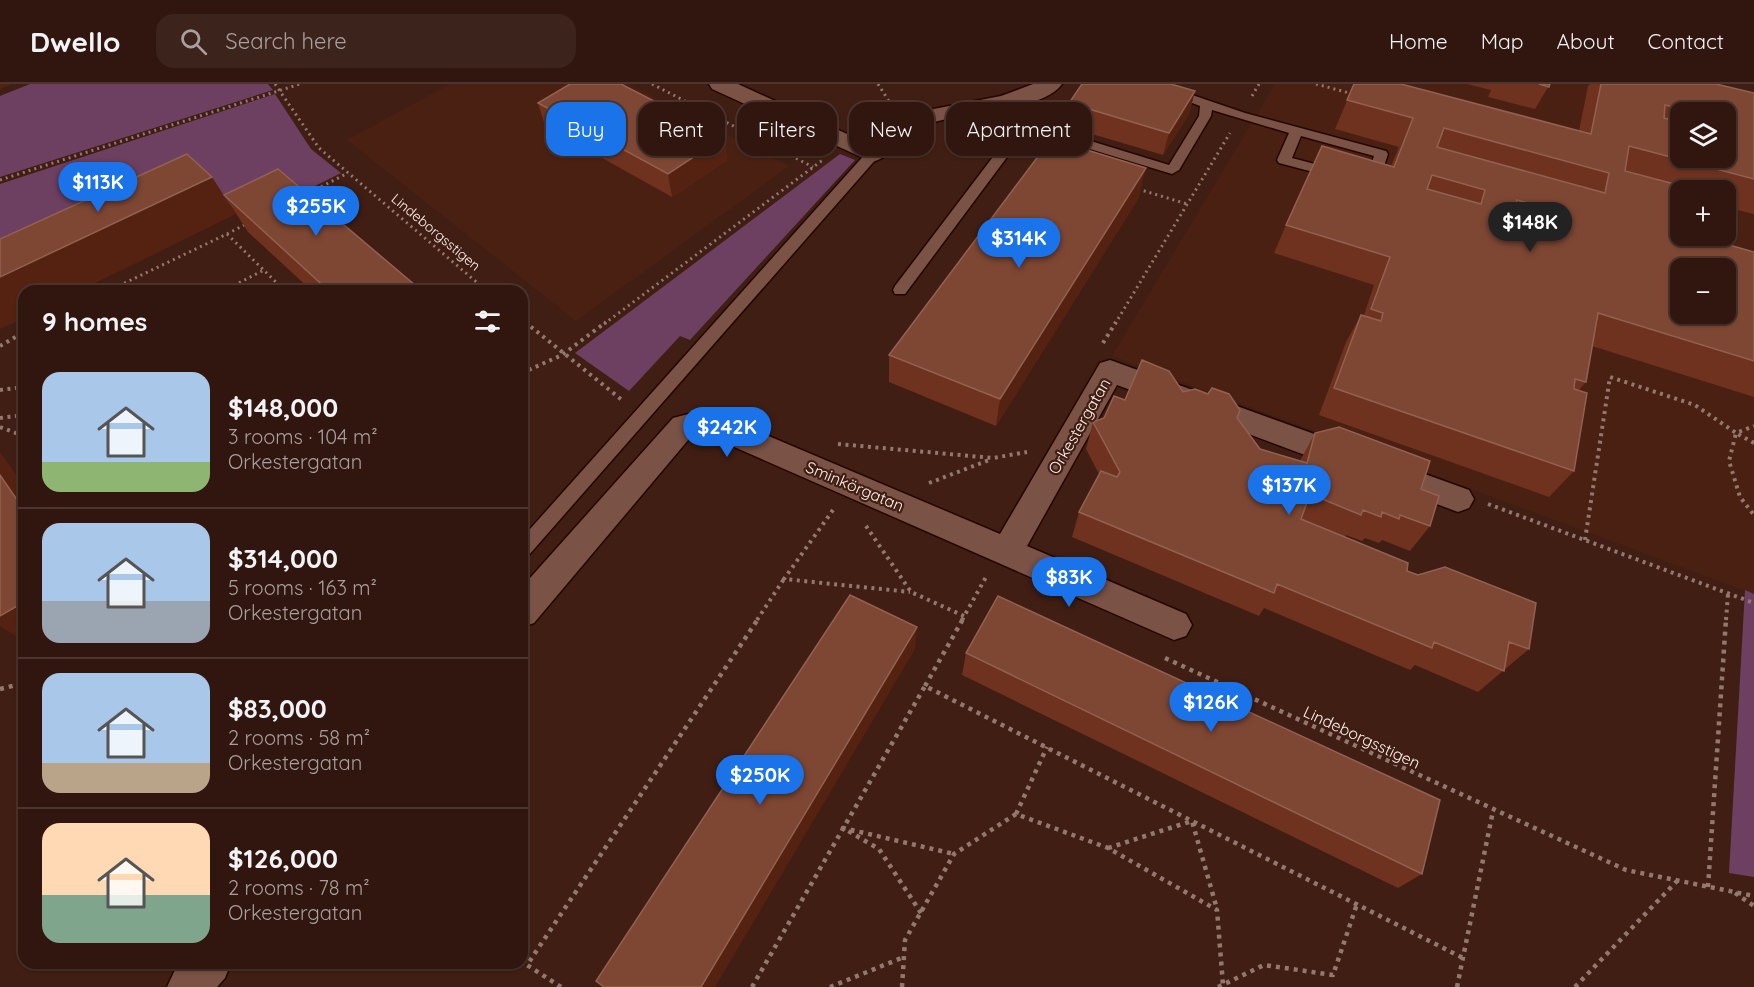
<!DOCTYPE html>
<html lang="en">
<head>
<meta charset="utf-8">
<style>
  :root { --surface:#30160e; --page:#3c231c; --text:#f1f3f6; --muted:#a89f9e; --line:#4b352e; --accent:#1a73e8 }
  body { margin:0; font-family:Quicksand,sans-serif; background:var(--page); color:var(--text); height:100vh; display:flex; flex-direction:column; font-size:22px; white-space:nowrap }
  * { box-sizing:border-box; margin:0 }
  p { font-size:20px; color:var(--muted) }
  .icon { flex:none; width:33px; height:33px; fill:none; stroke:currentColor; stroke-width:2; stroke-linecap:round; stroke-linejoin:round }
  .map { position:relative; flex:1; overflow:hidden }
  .sheet { position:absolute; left:18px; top:201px; width:510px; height:684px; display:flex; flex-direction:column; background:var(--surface); border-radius:18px; box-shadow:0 2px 4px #0004,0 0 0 2px var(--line) }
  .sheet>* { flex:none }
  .banner { position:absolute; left:546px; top:18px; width:570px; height:54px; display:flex; gap:12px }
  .controls { position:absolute; left:1670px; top:18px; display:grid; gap:12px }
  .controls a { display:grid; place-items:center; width:66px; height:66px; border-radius:12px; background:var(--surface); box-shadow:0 2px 4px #0004,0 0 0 2px var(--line); font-size:30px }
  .price { position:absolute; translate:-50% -51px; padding:0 14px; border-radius:21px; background:var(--accent); color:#fff; font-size:20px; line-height:39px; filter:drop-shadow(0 2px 3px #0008) }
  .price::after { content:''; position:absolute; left:50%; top:36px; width:18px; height:14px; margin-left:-9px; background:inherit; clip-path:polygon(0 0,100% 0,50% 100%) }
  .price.on { background:#222; color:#fff }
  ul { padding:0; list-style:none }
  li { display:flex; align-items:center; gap:18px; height:150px; padding:0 24px }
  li+li { border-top:2px solid var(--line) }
  li span { display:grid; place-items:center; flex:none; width:168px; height:120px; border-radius:18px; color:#555 }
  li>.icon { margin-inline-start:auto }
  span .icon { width:72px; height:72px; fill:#fffc; stroke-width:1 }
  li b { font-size:26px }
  h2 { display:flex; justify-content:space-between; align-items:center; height:72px; padding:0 24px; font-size:26px }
  .tag { padding:0 21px; border-radius:18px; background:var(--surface); box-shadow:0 2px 4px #0004,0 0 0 2px var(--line); font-size:21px; line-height:54px }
  .tag.on { background:var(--accent); color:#fff }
  header { display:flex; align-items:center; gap:36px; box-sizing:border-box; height:84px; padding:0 30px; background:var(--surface); border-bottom:2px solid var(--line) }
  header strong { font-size:28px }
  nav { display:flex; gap:33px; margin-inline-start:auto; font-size:21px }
  .search { width:420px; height:54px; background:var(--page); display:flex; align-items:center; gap:15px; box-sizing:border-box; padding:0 21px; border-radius:18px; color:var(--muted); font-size:22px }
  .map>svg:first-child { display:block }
  .built { fill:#4a2013; fill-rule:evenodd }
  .green { fill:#6d4061 }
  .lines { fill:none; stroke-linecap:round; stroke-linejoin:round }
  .lane-casing { stroke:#250600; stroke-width:3 }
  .street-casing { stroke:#250600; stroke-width:3 }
  .path-far2 { stroke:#92786f; stroke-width:3; stroke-dasharray:2 4; stroke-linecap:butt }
  .path-far1 { stroke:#92786f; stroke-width:4; stroke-dasharray:3 4.5; stroke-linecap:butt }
  .path { stroke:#92786f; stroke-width:4.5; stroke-dasharray:4 5; stroke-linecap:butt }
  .lane { fill:#7a5246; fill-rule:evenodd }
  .street { fill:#7a5246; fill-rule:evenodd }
  .wall { fill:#6e321e; fill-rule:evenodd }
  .shaded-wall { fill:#521 }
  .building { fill:#7e4734; stroke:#926151; stroke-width:1.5; fill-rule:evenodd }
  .labels { text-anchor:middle; stroke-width:4.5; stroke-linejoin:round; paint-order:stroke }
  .far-street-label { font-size:14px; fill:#fff0eb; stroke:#401e13 }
  .street-label { font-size:16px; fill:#fff0eb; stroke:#401e13 }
</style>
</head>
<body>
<header>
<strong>Dwello</strong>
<div class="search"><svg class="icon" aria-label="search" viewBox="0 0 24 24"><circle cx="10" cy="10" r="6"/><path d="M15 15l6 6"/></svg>Search here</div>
<nav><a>Home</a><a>Map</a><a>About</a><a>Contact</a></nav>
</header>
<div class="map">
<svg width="1754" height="903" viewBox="0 0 1754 903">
  <rect width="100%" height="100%" fill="#401e13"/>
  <path class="built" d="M450 0H628L789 82 576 237 347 56Z
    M1275 0H1670L1754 21V510L1112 272ZM1680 28H1725V74H1680ZM1680 106H1725V152H1680ZM1680 184H1725V230H1680Z"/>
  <path class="green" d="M30 0H268L273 6 0 93V12Z
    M275 10 311 65 341 89 247 136 206 99 0 196V100Z
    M840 70 855 76 690 256 680 252 629 307 575 269Z
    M1745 506 1754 510V793L1729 789Z"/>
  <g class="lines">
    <defs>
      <path id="lane" d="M1142 0H1160L1245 29 1386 67 1388 70 1378 100 1371 104 1364 100 1374 72 1301 52 1292 74 1341 87V93L1336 94 1279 79 1277 76 1289 49 1212 26 1211 32 1179 86 1172 90 1021 44 1016 61 905 210H895L893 206 895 202 1005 57 1008 42 996 20 998 17H1006L1019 35 1169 81 1199 32 1200 22Z
        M872 67 879 71 877 74 528 472 522 475V454L867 68Z"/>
      <path id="street" d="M709 0H738L869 60 896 38 918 28 1001 12 1033 0H1062C1044 26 968 29 938 37 908 45 893 73 872 78L712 5Z
        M1110 276 1469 406 1474 415 1469 424 1458 428 1117 301 1027 462 1186 530 1192 541 1186 552 1174 556 716 355 696 351 689 355 534 539 522 543V503L673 334 696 328 731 336 1000 450 1100 279Z
        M181 879H231L225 894 217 903H167L174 888Z"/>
    </defs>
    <use href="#lane" class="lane-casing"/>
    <use href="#street" class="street-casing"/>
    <path class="path-far2" d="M275 0 319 64 487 207
      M652 0 813 83
      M878 0 892 22
      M1316 0 1353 10
      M1252 12 1259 0
      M964 51 983 57
      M0 96 300 0
      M1138 105 1187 120
      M305 111 348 89
      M227 150 248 139
      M108 207 227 150 285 207
      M223 207 264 186
      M522 236 527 240
      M604 240 824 75
      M1115 240 1230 49"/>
    <path class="path-far1" d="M525 238 622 316
      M1103 259 1116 238
      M0 262 24 248
      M522 289 562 271 606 238
      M0 306 24 303
      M0 334 24 331
      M0 343 21 351 24 356
      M1754 359 1736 349 1729 377 1740 413 1754 431
      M838 360 993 374 1027 368
      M929 399 992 375
      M1488 420 1754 519
      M833 426 784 495 910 508
      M866 442 911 508 964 532
      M1585 456 1610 293 1695 321 1736 349 1754 342
      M757 536 784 495
      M962 536 986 493
      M1726 536 1728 510"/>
    <path class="path" d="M1165 574 1626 786 1754 812
      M925 602 963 535
      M0 605 24 599
      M1016 730 1047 663
      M1108 764 1192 737 1217 825
      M1708 803 1726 535
      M1735 809 1754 822
      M921 829 879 765 843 744 954 770
      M561 903 527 881 758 535
      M752 903 925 602 1463 874
      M830 903 904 873
      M902 903 905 856 954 770 1016 730 1108 764 1217 826 1223 901
      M1218 903 1264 881 1333 891 1357 820
      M1457 903 1493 727
      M1575 903 1677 797"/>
    <use href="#lane" class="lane"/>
    <use href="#street" class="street"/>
  </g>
  <path class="wall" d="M1354 0 1579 47 1588 2 1590 0H1716L1754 9V130L1725 123V106H1680L1708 155 1754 168V313L1592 262 1586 298 1579 306 1574 387 1549 413 1319 331 1346 258 1361 231H1364L1374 201 1274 169 1286 141 1391 82 1399 63 1335 45ZM1680 28H1725V74H1680Z
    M1467 0H1550L1535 25 1488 13 1491 6Z
    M1195 7 1189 30 1163 71 1065 42 1069 19Z
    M538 19 724 53 727 76 672 113 545 42Z
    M224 111 422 207H312L248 148Z
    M1139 113 996 342 889 298V271Z
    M1183 308 1237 334 1260 365 1300 377 1315 349 1421 405 1430 442 1410 467 1382 456 1379 459 1365 454 1362 457 1346 451 1345 453 1407 487 1529 565 1478 608 1415 581 1410 586 1264 524 1259 532 1072 453 1079 428 1099 390 1086 365 1093 338 1104 334 1125 316Z
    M966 569 1422 790 1398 804 962 591Z"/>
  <path class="shaded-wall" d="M0 0H12L0 5Z
    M1195 7 1189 30 1163 71 1169 49Z
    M724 53 727 76 672 113 668 90Z
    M1146 84 1139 113 996 342 1000 315Z
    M212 93 236 130 79 207H24V234L0 245V193Z
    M0 368 24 402V426L0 391Z
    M24 518V557L0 542V532Z
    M917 543 915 565 715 903H701Z"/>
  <path class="building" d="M570 0H621L724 53 668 90 538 19Z
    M1082 0H1171L1195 7 1169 49 1069 19Z
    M1354 0H1401L1591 50 1601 0H1716L1754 9V95L1629 62 1625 87 1697 106H1680V152H1708V155L1754 168V277L1598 229 1586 298 1575 295 1574 305 1587 309 1574 387 1334 304 1361 231 1381 237 1383 229 1371 225 1390 173 1286 141 1322 62 1394 83 1413 34 1347 16ZM1665 21 1696 28H1725V36H1726L1725 50V74H1680V38L1664 34ZM1444 44 1609 89 1605 109 1437 63ZM1432 91 1485 106 1481 120 1427 105ZM1517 116 1557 127 1554 142 1514 131ZM1680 184H1725V230H1680Z
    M1539 0H1550L1549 3Z
    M1051 55 1146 84 1000 315 889 271Z
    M187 70 212 93 0 193V155Z
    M278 85 422 207H329L224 111Z
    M1142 276 1169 287 1183 308 1195 305 1208 310 1212 304 1229 310 1240 326 1237 334 1260 365 1307 379 1315 349 1339 343 1430 377 1421 405 1439 412 1430 442 1400 431 1399 435 1382 428 1381 433 1363 426 1361 431 1310 410 1301 435 1408 479 1407 487 1418 491 1445 483 1536 519 1529 565 1509 558 1504 587 1434 558 1432 564 1277 500 1274 509 1079 428 1101 387 1117 393 1120 388 1093 338 1104 334 1114 312 1125 316Z
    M0 391 24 426V518L0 532Z
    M850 511 917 543 701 903H604L596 897Z
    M998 512 1440 716 1422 790 966 569Z"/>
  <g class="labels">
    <g class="far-street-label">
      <text transform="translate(436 148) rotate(40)" y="5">Lindeborgsstigen</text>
    </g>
    <g class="street-label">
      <text transform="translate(1079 342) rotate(-60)" y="6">Orkestergatan</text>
      <text transform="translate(855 402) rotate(23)" y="6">Sminkörgatan</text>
      <text transform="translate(1362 653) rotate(25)" y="6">Lindeborgsstigen</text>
    </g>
  </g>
</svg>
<div class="controls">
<a><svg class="icon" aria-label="layers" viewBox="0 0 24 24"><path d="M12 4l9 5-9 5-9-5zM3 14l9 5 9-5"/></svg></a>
<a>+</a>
<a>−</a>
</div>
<b class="price" style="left:98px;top:129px">$113K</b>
<b class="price" style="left:316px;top:153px">$255K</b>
<b class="price on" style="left:1530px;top:169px">$148K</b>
<b class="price" style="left:1019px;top:185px">$314K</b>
<b class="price" style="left:727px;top:374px">$242K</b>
<b class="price" style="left:1289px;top:432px">$137K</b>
<b class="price" style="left:1069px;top:524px">$83K</b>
<b class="price" style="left:1211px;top:649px">$126K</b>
<b class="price" style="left:760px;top:722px">$250K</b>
<div class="banner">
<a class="tag on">Buy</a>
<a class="tag">Rent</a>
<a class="tag">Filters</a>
<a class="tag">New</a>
<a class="tag">Apartment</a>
</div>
<section class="sheet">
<h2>9 homes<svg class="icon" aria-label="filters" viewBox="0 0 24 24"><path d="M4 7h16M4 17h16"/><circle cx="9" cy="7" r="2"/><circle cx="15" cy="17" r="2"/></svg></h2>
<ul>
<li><span style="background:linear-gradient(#a9c7e8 75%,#8fb573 0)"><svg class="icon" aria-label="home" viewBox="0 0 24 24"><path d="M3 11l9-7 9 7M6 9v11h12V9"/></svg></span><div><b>$148,000</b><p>3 rooms · 104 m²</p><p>Orkestergatan</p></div></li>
<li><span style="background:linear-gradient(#a9c7e8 65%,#9aa5b1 0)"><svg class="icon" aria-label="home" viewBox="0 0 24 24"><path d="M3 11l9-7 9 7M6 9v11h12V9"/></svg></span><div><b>$314,000</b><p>5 rooms · 163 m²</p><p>Orkestergatan</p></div></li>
<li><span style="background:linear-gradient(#a9c7e8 75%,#b9a48a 0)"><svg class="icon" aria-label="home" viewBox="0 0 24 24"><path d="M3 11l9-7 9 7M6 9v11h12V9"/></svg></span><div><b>$83,000</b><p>2 rooms · 58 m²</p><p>Orkestergatan</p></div></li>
<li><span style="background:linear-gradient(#ffd9b3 60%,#7fa58c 0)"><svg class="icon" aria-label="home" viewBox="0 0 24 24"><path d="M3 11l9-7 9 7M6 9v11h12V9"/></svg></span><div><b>$126,000</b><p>2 rooms · 78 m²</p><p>Orkestergatan</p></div></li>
</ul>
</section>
</div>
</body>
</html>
